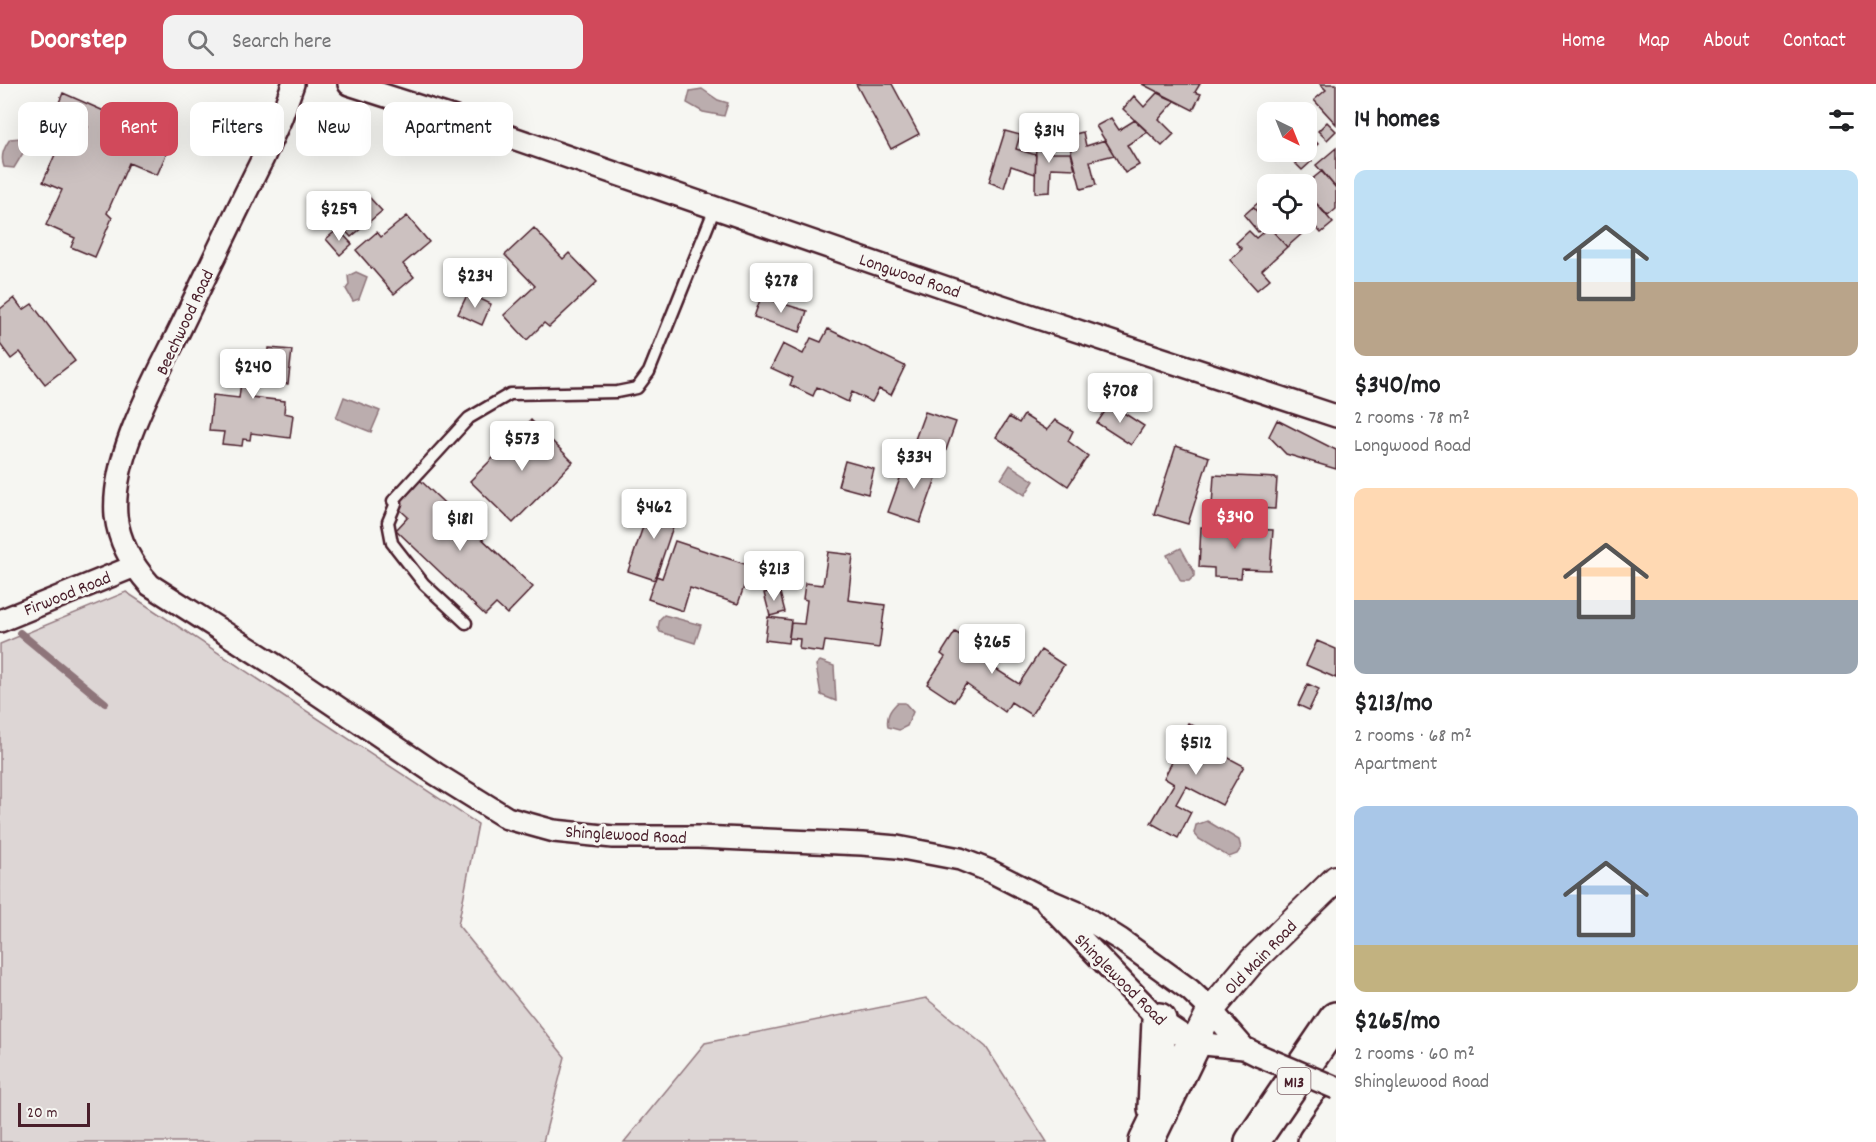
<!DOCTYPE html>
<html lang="en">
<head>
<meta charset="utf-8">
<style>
  :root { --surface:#fff; --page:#f2f2f2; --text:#202124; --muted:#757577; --accent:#d1495b }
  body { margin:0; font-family:Dekko,sans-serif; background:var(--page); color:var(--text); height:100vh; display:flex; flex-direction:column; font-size:22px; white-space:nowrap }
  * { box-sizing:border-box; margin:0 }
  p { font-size:20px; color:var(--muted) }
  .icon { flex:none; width:33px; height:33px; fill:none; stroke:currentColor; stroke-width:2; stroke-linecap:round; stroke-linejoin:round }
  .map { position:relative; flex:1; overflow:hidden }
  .sheet { display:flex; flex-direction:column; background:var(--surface); width:540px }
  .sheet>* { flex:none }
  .hud { position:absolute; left:18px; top:18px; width:570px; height:54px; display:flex; gap:12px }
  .needle { width:39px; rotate:137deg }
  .tools { position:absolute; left:1257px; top:18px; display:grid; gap:12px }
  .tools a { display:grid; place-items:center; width:60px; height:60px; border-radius:12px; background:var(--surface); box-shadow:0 6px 24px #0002; font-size:30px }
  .scale { position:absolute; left:18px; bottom:15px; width:72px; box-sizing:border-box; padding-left:6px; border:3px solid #4a1f2b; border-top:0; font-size:16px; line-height:21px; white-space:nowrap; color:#4a1f2b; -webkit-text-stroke:4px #f6f6f2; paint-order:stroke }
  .price { position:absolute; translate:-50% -51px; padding:0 14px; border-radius:6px; background:#fff; color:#222; font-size:20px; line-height:39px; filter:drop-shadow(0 2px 3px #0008) }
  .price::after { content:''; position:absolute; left:50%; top:36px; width:18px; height:14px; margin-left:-9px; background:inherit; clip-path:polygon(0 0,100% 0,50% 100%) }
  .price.on { background:var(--accent); color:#fff }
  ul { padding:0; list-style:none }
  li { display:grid; align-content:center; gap:12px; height:318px; padding:0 18px }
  li span { display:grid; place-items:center; height:186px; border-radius:12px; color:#555 }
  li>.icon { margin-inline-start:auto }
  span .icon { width:108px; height:108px; fill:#fffc; stroke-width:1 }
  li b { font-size:26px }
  h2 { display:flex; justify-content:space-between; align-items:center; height:72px; padding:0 18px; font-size:26px }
  .chip { padding:0 21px; border-radius:12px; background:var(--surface); box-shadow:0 6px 24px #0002; font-size:21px; line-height:54px }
  .chip.on { background:var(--accent); color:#fff }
  header { display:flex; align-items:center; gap:36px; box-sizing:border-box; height:84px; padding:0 30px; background:var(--accent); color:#fff }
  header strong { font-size:28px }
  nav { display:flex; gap:33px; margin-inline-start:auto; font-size:21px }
  .search { width:420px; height:54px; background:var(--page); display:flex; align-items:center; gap:15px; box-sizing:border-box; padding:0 21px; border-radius:12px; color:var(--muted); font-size:22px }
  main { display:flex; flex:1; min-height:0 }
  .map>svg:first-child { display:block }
  .green { fill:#ddd6d5; stroke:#947a80; stroke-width:1.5 }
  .water { fill:#bbadae; stroke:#8e747a; stroke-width:1.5 }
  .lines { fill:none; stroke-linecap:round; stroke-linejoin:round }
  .stream { stroke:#8e747a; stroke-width:8 }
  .building { fill:#ccc1c0; stroke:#4a1f2b; stroke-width:1.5 }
  .service-casing { stroke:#4a1f2b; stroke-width:15 }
  .minor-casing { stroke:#4a1f2b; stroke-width:26 }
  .tertiary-casing { stroke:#4a1f2b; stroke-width:30 }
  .motorway-casing { stroke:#4a1f2b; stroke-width:38 }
  .service { stroke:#f6f6f2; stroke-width:10 }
  .minor { stroke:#f6f6f2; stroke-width:21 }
  .tertiary { stroke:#f6f6f2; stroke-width:26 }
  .motorway { stroke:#f6f6f2; stroke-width:33 }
  .minor-bridge-casing { stroke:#4a1f2b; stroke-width:26; stroke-linecap:butt }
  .minor-bridge { stroke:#f6f6f2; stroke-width:21 }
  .labels { text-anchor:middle; stroke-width:6; stroke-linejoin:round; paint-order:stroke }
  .shield { fill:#f6f6f2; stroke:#7e6067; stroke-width:1.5 }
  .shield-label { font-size:16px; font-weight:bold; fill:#4a1f2b }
  .street-label { font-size:18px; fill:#4a1f2b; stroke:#f6f6f2 }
</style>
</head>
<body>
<header>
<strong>Doorstep</strong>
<div class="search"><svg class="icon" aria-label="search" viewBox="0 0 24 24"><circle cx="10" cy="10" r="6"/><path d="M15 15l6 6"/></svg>Search here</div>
<nav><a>Home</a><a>Map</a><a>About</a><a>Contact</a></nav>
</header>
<main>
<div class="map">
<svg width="1336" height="1058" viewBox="0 0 1336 1058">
  <rect width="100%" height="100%" fill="#f6f6f2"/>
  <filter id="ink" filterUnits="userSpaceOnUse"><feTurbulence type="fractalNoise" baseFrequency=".0167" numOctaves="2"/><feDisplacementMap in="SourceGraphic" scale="12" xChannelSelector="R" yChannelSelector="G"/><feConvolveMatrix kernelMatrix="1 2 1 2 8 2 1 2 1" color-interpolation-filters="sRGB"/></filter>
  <g filter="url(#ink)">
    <path class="green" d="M126 508 478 740 458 841 565 973 543 1058H0V560Z
      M926 914 986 963 1047 1058H624L705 959Z"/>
    <path class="water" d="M702 5 718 16 728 19 724 32 703 28 687 19 690 7Z
      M21 54 34 59 26 64 14 84 4 83C0 72 4 64 10 55Z
      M356 188 367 193 359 215 353 217 346 205 349 201 348 192Z
      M344 313 380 327 371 348 336 334Z
      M1010 381 1034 397 1025 411 1001 395Z
      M1181 464 1194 488V492L1189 497H1181L1167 471Z
      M664 531 701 541 695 559 660 548 658 544 660 535Z
      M820 577 834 582 836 617 821 611 816 581Z
      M897 619H905L913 628 907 642 899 646 888 643C886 632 890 626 897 619Z
      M1207 737 1239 756 1241 764 1237 770 1229 773 1199 755 1194 749 1196 741Z"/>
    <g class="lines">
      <path class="stream" d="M20 549 105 619"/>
    </g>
    <path class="building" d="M856 0H892L919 50 891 65Z
      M1142 0H1200L1195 8 1201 10 1193 26Z
      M1320 0H1336V40L1314 16 1326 6Z
      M63 9 172 57 157 91 129 79 107 129 112 134 95 173 71 163 75 154 46 141 62 106 43 98 60 59 78 67 88 43 55 28Z
      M1157 9 1175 17 1159 35 1174 50 1162 62 1123 25 1134 12 1144 23Z
      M1111 34 1119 46 1135 36 1148 48 1127 61 1139 81 1125 89 1096 42Z
      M1327 38 1336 47 1327 56 1318 47Z
      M1005 47 1020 51 1016 65 1036 71 1035 90 1011 82 1004 104 989 98Z
      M1083 48 1086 62 1105 56 1114 71 1090 77 1096 101 1081 105 1067 52Z
      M1307 48 1318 60 1307 70 1305 68H1306Z
      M1036 54H1051V69H1071L1075 85 1051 84 1050 108 1035 109Z
      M1336 64V104L1316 81Z
      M1297 68H1304L1312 77 1302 86 1290 74Z
      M1322 87 1336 104V125L1328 132 1306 108V100Z
      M1307 109 1333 139 1321 149 1313 140 1287 163 1269 143 1273 140H1306Z
      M370 114 382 127 351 153 339 140Z
      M1263 115 1268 120V140L1253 123Z
      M1253 123 1268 140 1258 148 1244 131Z
      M407 132 429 158 403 180 414 193 394 210 356 166 377 148 381 153Z
      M1269 143 1287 163 1262 186 1270 195 1257 206 1230 176 1242 165 1236 159 1249 147 1256 154Z
      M534 144 563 175 569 169 597 198 549 243 544 239 527 256 504 231 535 202 505 171Z
      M338 145 352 160 340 171 326 155Z
      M468 209 491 220 482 241 458 230Z
      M761 213 807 227 800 248 754 233Z
      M14 214 23 226 32 220 75 277 45 300 20 268 11 275 0 260V225Z
      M828 245 905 282 891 311 879 305 872 318 852 308 848 318 817 303 813 312 790 301 793 294 771 284 783 260 803 270 811 254 821 258Z
      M269 264 292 266 288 300 253 297 251 313 285 317 284 329 293 331 290 354 251 349 250 356 243 355 242 362 222 360 224 348 209 347 213 311 239 314 241 298 228 296 231 270 268 274Z
      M1110 320 1144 342 1131 361 1097 339Z
      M925 328 956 338 940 383 909 372Z
      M1024 331 1047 346 1055 336 1073 347 1068 357 1088 372 1068 402 996 353 1009 333 1019 339Z
      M531 336 573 378 513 439 470 397Z
      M1277 336 1336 366V385L1286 370 1269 352Z
      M1176 362 1209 373 1188 440 1154 430Z
      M908 372 940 383 920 439 888 428Z
      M845 377 874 385 868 410 838 402Z
      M1214 391 1277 394 1275 425 1212 422Z
      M420 396 533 503 507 530 496 520 485 531 396 446 408 433 396 422Z
      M652 416 679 425 655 496 628 487Z
      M1201 443 1273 446 1270 486 1242 485 1241 494 1214 493V484L1199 483Z
      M675 457 751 482 738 520 690 504 683 527 648 515 656 492 662 494Z
      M828 468 853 471 848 516 885 521 879 564 825 557 823 568 799 565 800 555 789 554 791 539 804 540 807 516 803 515 805 499 823 501Z
      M779 505 785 528 770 532 764 509Z
      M768 533 791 536 788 559 765 556Z
      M955 548 978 562 984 553 1002 565 991 582 1019 600 1041 566 1064 581 1031 631 1011 618 1005 628 966 600 954 618 927 600 945 573 941 570Z
      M1317 557 1336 565V594L1306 581Z
      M1308 600 1319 605 1309 626 1298 621Z
      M1188 639 1227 659 1221 670 1244 682 1222 721 1186 702 1176 720 1191 728 1178 754 1151 739 1174 700 1164 694 1172 678 1168 677Z"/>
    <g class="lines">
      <defs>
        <path id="service" d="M466 539 424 500 392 459 388 438 396 419 393 417 469 334 510 310 617 308 637 304 649 288 715 124"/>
        <path id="minor" d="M293 0 281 34 263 74C235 130 208 187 181 243 155 297 111 372 116 432 119 458 133 482 150 501L275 581 436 690 507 734 554 747 613 753H698L862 760 897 763 960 775 990 787 1043 814 1078 829 1121 856 1190 906 1211 926 1244 964 1258 971
          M349 0 458 35 947 204 1336 332
          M0 537 135 482
          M1047 819 1159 936 1194 959 1244 964"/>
        <path id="tertiary" d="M1194 959 1211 926 1253 876 1336 795"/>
        <path id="motorway" d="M1155 1024 1159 936
          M1146 1058 1194 959
          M1252 1058 1336 935
          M1315 1058 1336 1028"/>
      </defs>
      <use href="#service" class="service-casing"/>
      <use href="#minor" class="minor-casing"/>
      <use href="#tertiary" class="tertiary-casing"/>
      <use href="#motorway" class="motorway-casing"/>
      <use href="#service" class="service"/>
      <use href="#minor" class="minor"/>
      <use href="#tertiary" class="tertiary"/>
      <use href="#motorway" class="motorway"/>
      <defs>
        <path id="minor-bridge" d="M1258 971 1336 1004"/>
      </defs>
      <use href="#minor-bridge" class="minor-bridge-casing"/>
      <use href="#minor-bridge" class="minor-bridge"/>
    </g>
  </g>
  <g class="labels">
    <rect class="shield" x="1277.5" y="984" width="33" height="26" rx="4.5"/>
    <g class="shield-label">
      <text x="1294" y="1003">M13</text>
    </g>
    <g class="street-label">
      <text transform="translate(910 191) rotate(19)" y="6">Longwood Road</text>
      <text transform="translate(184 238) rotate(-65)" y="6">Beechwood Road</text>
      <text transform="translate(67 509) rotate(-22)" y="6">Firwood Road</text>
      <text transform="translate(626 750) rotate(3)" y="6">Shinglewood Road</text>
      <text transform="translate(1260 873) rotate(-46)" y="6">Old Main Road</text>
      <text transform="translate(1121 895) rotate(45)" y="6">Shinglewood Road</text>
    </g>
  </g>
</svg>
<div class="tools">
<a><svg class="needle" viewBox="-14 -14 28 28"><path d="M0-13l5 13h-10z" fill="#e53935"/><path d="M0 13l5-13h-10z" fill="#757577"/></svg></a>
<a><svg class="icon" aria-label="locate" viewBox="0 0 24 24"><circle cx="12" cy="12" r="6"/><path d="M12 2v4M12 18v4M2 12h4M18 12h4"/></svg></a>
</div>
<div class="scale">20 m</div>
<b class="price" style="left:1049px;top:80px">$314</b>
<b class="price" style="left:339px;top:158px">$259</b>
<b class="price" style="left:475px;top:225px">$234</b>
<b class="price" style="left:781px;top:230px">$278</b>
<b class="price" style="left:253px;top:316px">$240</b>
<b class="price" style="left:1120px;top:340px">$708</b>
<b class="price" style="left:522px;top:388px">$573</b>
<b class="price" style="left:914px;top:406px">$334</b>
<b class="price" style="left:654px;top:456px">$462</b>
<b class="price on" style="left:1235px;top:466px">$340</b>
<b class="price" style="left:460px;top:468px">$181</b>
<b class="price" style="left:774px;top:518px">$213</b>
<b class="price" style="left:992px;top:591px">$265</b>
<b class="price" style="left:1196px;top:692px">$512</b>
<div class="hud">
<a class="chip">Buy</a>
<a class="chip on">Rent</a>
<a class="chip">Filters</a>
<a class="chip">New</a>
<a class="chip">Apartment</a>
</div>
</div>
<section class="sheet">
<h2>14 homes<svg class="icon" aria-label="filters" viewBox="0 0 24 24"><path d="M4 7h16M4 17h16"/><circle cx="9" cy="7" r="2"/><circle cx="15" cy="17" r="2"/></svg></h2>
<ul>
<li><span style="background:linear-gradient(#bfe0f5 60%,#b9a48a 0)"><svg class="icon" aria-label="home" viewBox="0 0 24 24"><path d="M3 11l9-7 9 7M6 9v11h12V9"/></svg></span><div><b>$340/mo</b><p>2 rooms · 78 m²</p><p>Longwood Road</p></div></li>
<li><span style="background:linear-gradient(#ffd9b3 60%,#9aa5b1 0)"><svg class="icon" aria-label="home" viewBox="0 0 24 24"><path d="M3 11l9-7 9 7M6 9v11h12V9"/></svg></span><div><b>$213/mo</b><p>2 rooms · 68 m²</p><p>Apartment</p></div></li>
<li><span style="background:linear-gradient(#a9c7e8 75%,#c2b280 0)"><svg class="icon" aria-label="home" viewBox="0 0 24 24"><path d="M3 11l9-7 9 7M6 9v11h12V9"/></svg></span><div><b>$265/mo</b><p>2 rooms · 60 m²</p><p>Shinglewood Road</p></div></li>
</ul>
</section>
</main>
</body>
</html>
